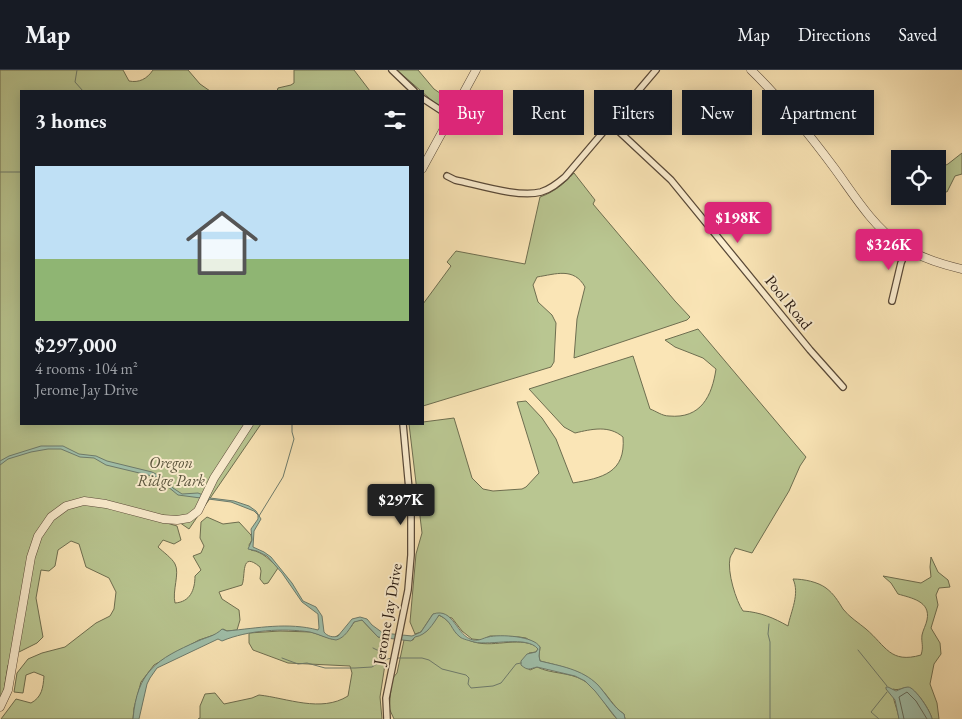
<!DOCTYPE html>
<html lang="en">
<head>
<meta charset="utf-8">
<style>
  :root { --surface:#171b24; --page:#20242c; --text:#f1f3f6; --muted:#9ea1a6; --line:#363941; --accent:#db2777 }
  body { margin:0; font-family:"EB Garamond",serif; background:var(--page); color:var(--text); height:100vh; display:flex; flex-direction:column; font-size:19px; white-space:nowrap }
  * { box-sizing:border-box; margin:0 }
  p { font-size:16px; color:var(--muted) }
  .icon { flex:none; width:28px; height:28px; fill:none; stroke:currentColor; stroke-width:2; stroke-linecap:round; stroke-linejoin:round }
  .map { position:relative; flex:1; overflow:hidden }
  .panel { position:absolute; left:20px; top:20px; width:404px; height:335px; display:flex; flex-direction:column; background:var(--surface); border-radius:0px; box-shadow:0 2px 12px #0003 }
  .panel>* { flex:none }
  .banner { position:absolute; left:439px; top:20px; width:448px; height:45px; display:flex; gap:10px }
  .buttons { position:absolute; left:891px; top:80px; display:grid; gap:10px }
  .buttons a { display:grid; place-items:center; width:55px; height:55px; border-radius:0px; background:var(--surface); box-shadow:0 2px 12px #0003; font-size:25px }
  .price { position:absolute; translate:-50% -42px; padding:0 11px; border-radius:5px; background:var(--accent); color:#fff; font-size:16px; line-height:32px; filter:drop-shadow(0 1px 2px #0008) }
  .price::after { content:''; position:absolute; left:50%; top:30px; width:15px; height:11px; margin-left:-8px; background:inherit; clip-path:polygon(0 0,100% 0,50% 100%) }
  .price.current { background:#222; color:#fff }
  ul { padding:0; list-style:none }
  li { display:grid; align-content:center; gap:10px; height:265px; padding:0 15px }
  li+li { border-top:1px solid var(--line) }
  li span { display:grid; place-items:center; height:155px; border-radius:0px; color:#555 }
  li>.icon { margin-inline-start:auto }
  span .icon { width:90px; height:90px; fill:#fffc; stroke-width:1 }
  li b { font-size:21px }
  h2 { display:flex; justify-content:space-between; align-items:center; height:60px; padding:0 15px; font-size:21px }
  .tag { padding:0 18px; border-radius:0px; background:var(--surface); box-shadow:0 2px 12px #0003; font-size:18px; line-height:45px }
  .tag.current { background:var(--accent); color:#fff }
  header { display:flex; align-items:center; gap:30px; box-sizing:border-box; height:70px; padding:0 25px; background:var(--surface); border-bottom:1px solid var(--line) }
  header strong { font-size:24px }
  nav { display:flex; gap:28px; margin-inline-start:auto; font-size:18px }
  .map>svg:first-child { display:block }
  .green { fill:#b9c691; stroke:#6e6e50 }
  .water { fill:#9fbfaa; stroke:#6d7b6c }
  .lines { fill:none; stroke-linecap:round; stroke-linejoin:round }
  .shore { stroke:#616a5c; stroke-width:1 }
  .stream { stroke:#6d7b6c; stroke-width:1 }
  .minor-casing { stroke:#594938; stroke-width:8 }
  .tertiary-casing { stroke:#594938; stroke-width:9 }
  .minor { stroke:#fceed0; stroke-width:5.5 }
  .tertiary { stroke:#fceed0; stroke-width:8 }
  .labels { text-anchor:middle; stroke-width:4; stroke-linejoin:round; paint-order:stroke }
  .street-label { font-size:16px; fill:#23150e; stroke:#fceed0 }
  .park-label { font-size:16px; font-style:italic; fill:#58533c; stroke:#fceed0 }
</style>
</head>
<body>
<header>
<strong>Map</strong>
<nav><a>Map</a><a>Directions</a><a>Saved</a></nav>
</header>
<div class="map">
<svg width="962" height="649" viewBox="0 0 962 649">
  <rect width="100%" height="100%" fill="#fae5b6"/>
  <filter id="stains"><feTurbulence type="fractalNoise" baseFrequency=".004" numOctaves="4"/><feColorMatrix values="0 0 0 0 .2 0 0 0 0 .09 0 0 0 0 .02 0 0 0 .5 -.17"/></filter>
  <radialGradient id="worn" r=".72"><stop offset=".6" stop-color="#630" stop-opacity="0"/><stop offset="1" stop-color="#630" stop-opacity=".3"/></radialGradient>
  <path class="green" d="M0 0H123L129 11C139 13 147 9 153 0H188L200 14 210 21H21V354H261L189 459 173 448 85 429 42 454 10 594 8 595 3 626 0 631Z
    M294 0H354L370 21H277L278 18 291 15 294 13Z
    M397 0H418L434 19 450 30V34L445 37 437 35Z
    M962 83V104L955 106 947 122 938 120V99L948 94Z
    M574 103 595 130 593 134 675 231 690 247 687 250 574 288 577 249 585 217C574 197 556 204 537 207L533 215 538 232 552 245 556 253 554 292 551 297 423 336V234L451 196 447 192 456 181 525 194 540 127C554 122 564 114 574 103Z
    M698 259 806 387 800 396 789 421 752 483 735 478C734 481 731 485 730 488 727 502 736 531 743 541 760 542 774 548 788 556 791 541 800 524 793 509 804 509 818 512 826 518 834 524 838 531 843 539 849 547 859 553 866 559 886 576 890 594 921 585 924 576 921 573 922 565 923 560 926 555 927 550 931 531 911 528 898 524L891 513 883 506 921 513 931 507 930 497 931 487 938 502 948 510 950 517 939 518 936 525 938 535 931 558 940 573 941 584 934 594 930 614 937 633 939 649H932C931 642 916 618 908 618 902 617 899 621 893 619 892 630 898 639 899 649H625L624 644C615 638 610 629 603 621 586 601 564 597 540 591L539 586 540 577 526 568 519 567 490 566 482 570 472 569 462 561 452 548 433 544 421 562 415 564 410 552 416 484 422 463 409 354H422L423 352 454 348 472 408 483 419 493 421 522 419 526 417 539 403 517 332 526 331 542 348 556 369 573 413C602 408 626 403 623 367 609 355 592 359 575 363L564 357 529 319 633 286 650 339C656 341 662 346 669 346 701 349 712 326 716 299L703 288 675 277 665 270Z
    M81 434H101L177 456 181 470 174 474 163 470 158 477C163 482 172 488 175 494 180 503 172 521 175 533 190 532 195 520 195 506L201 500 193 486 201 483 204 476 200 468 201 452 207 447 223 454 239 452 251 465 252 470 249 475 251 480C263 482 270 490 278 498L268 513 264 514 260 509 261 501 260 497C240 480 246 506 242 515L219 522 222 529 239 540 240 550 237 560 227 561 223 559 217 564 199 570 154 595 141 612 134 638 133 649H1L16 629 31 633C42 627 43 618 44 606L34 602 26 605 23 623 14 622 17 603 28 589 42 583 65 577 96 553 110 546 114 539 116 522 109 508 86 497 79 474 71 471 58 480 55 496 49 501 41 500 36 528 43 567 37 573 17 583 33 489 43 463 57 446 67 438Z
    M439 545C455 553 454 565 471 571 492 579 516 566 536 576L538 579 536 582 529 583 521 593 530 600 537 597C551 604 569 602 583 610 599 619 605 637 617 649H394L389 638 392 609 397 603 404 570H413L415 566 427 561Z
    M362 550 378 567 389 568 380 627 382 649H198L200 648V636L205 624 215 623 224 634 252 628 259 625C287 628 321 643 348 626L352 603 350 596 288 593 253 580 249 573V563L280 561 311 562 332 569 350 558 355 551Z"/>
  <path class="water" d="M41 376H63L79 384 96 386 107 391 152 402 164 408 173 418 182 424 198 423 210 428 234 431 249 436 256 441 261 449 254 461 253 477 264 482 271 487 292 513 303 531 316 537 322 546 324 562C327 566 333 568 338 566L352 549 360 547 367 549 372 555 383 563 412 566 421 562 433 544C454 537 456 566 473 570 480 571 483 568 488 567 500 564 534 566 540 577L539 586 540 591C560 596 582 599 598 615 607 625 613 637 624 644L625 649H617L595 621 585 611 575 606 537 597C529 599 528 601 521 595V591L527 584 536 582 538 579C527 565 491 576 474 572 471 571 462 569 460 567 450 559 453 552 439 545 433 554 427 565 415 567L411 571 378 567 362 550 354 552C350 558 345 568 336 570 327 569 319 564 310 562 283 558 248 560 222 571L218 569 157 598 150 608 147 614 139 649H133C137 601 157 589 198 571 207 567 215 566 222 559L227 561C258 558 288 552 318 560L319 558 318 544 302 532 282 503 267 486 257 481 248 479 252 470 251 459 258 449V445L254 441 231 432 178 425 156 407 106 395 94 388 80 387 61 379H48L31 382 8 389 0 395V391L9 386Z
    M888 617 896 621C899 620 904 617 908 617 915 617 931 642 932 649H899L895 630 886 619V617Z"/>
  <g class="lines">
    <path class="shore" d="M904 649 899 627 907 622 916 631 927 649"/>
    <path class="stream" d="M77 0 75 12 83 21
      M0 102H21
      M259 446 283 407 294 369 292 362V354
      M769 554 768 564 770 572V649
      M373 578 381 582 383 589
      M858 580 887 616
      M282 588 298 594 307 593 325 598H355L372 597 383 590 392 588
      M396 588H422L429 590 442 599 466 605 469 608 468 614 471 618 493 616 501 613 516 594 521 593
      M879 649 871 642 887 622"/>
    <defs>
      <path id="minor" d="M392 0 414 21
        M422 28 451 47
        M611 54 671 110 810 280 843 317
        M447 106 455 110C479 115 519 128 541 122 551 119 558 113 565 107L656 0
        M892 231 901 193 907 179
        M387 649 386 628 408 520 411 485V441L403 354"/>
      <path id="tertiary" d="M751 0C782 30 809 64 835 99 854 125 872 155 899 174 918 187 940 194 962 199
        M422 99 476 0
        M0 637 8 620 31 487 38 466 51 447 66 436 84 431 106 434 163 449 177 450 189 448 198 441 214 408 249 354"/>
    </defs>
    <use href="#minor" class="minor-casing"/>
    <use href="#tertiary" class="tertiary-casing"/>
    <use href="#minor" class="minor"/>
    <use href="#tertiary" class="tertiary"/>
  </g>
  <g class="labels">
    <g class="street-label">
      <text transform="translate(789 232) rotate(51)" y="6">Pool Road</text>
      <text transform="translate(387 544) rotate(-80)" y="6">Jerome Jay Drive</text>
    </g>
    <g class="park-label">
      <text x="171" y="398">Oregon<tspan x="171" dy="18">Ridge Park</tspan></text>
    </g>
  </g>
  <rect width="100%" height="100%" filter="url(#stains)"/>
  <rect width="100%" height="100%" fill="url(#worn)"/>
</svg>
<div class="buttons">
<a><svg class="icon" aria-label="locate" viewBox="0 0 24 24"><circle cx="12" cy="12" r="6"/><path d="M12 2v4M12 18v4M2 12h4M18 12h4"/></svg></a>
</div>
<b class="price" style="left:738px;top:174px">$198K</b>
<b class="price" style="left:889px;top:201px">$326K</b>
<b class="price current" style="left:401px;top:456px">$297K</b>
<div class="banner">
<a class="tag current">Buy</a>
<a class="tag">Rent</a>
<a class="tag">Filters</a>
<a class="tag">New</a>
<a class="tag">Apartment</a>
</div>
<section class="panel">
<h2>3 homes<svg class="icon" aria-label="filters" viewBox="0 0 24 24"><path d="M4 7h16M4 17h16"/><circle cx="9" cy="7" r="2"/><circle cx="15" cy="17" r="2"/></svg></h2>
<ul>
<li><span style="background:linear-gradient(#bfe0f5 60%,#8fb573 0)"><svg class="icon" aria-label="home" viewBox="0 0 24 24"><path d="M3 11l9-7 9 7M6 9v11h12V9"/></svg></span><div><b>$297,000</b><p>4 rooms · 104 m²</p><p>Jerome Jay Drive</p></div></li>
</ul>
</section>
</div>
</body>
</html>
